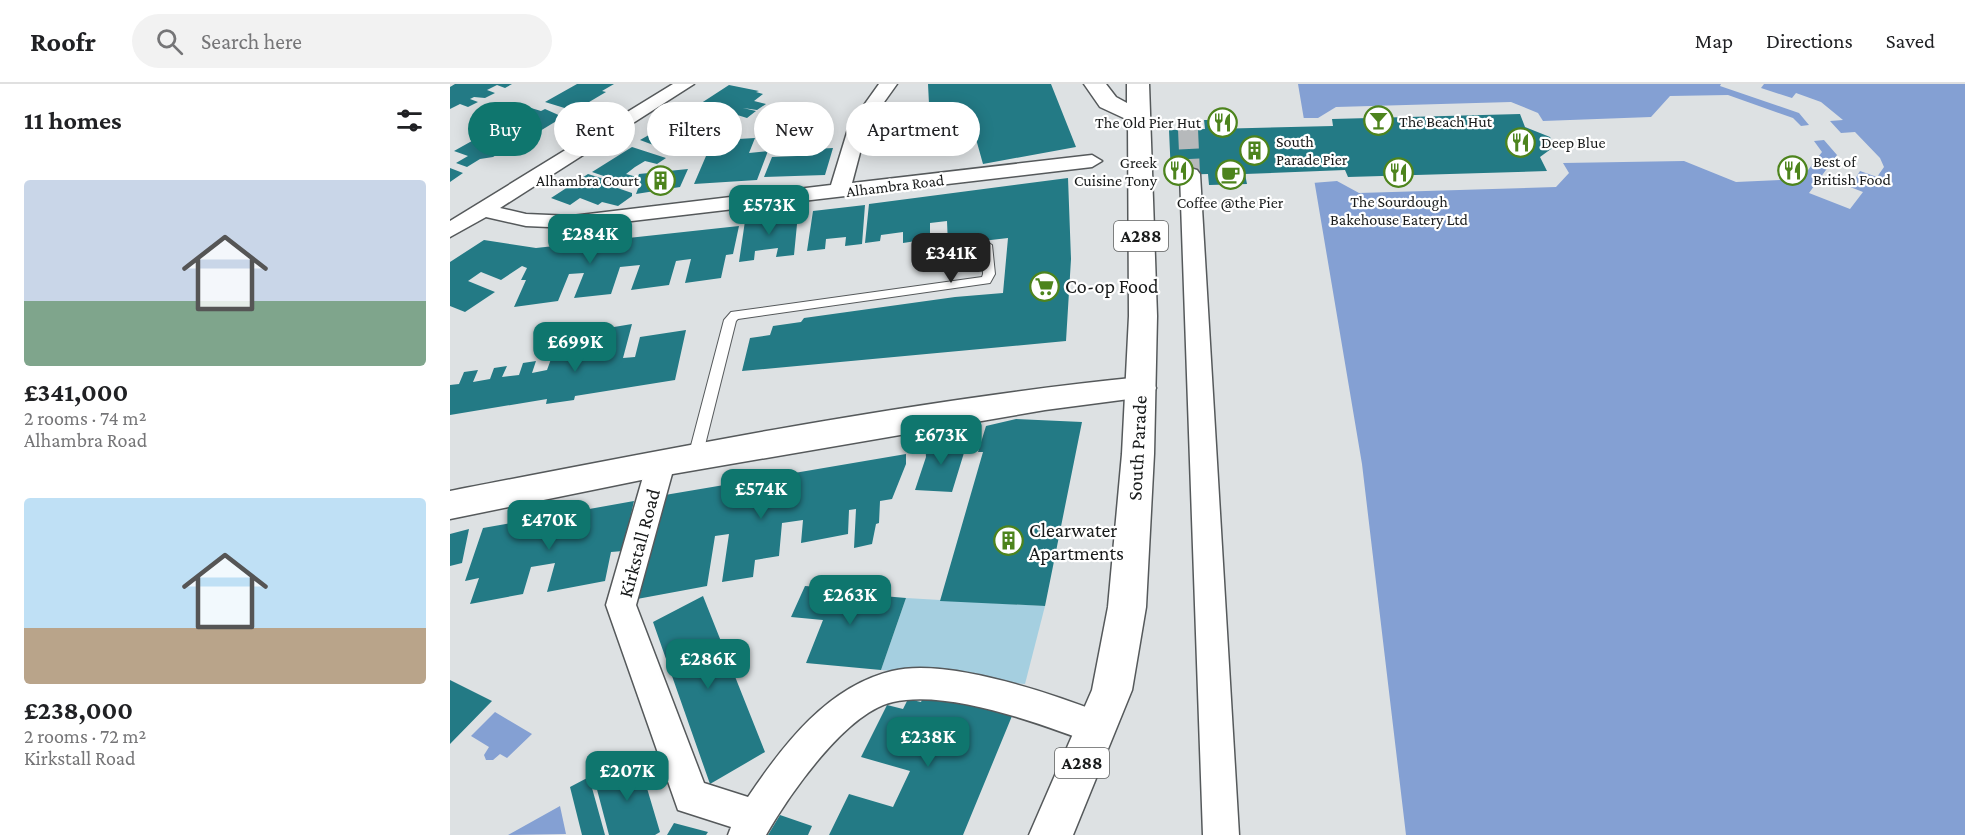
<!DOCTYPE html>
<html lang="en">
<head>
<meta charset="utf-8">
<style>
  :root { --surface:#fff; --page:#f2f2f2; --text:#202124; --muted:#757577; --line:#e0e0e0; --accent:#0f766e }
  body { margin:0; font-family:"Crimson Pro",serif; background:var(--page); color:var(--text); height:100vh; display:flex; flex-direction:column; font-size:22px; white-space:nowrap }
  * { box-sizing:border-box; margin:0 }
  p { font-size:20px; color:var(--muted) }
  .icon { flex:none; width:33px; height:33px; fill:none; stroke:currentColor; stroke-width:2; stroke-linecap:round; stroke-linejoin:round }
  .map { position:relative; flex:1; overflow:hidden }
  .panel { display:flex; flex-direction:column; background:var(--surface); width:450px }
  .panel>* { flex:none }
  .top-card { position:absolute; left:18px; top:18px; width:570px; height:54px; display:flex; gap:12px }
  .price { position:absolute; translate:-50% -51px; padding:0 14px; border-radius:12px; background:var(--accent); color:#fff; font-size:20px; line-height:39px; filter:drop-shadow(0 2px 3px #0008) }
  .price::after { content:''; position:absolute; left:50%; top:36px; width:18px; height:14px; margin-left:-9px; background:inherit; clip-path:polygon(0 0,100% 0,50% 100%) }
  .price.current { background:#222; color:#fff }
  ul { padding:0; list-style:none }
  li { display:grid; align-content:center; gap:12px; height:318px; padding:0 24px }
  li span { display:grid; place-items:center; height:186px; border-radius:6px; color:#555 }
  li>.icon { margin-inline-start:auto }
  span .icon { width:108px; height:108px; fill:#fffc; stroke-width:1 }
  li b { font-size:26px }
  h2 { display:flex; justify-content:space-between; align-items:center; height:72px; padding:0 24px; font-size:26px }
  .pill { padding:0 21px; border-radius:27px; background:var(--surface); box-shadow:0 3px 15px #0003; font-size:21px; line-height:54px }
  .pill.current { background:var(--accent); color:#fff }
  header { display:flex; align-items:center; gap:36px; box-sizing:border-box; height:84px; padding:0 30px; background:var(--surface); border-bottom:2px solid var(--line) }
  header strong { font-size:28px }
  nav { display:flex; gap:33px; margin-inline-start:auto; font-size:21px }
  .search { width:420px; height:54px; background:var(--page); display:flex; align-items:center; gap:15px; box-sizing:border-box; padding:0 21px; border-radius:33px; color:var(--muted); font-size:22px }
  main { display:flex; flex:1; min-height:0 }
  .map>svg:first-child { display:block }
  .green { fill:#a5cfe0 }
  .water { fill:#84a0d3 }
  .pier { fill:#dde1e3 }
  .building { fill:#237a85 }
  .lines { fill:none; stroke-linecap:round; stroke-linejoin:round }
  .street-tunnel { stroke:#b6b9bb; stroke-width:20; stroke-dasharray:20 10; stroke-linecap:butt }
  .lane-casing { stroke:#55595b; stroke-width:2 }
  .street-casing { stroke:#55595b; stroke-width:3 }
  .secondary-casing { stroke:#55595b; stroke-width:3 }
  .primary-casing { stroke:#55595b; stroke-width:3 }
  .lane { fill:#fff; fill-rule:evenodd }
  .street { fill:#fff; fill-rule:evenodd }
  .secondary { fill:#fff; fill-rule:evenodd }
  .primary { fill:#fff; fill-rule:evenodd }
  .labels { text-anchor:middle; stroke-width:4.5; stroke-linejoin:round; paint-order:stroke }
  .far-poi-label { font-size:16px; fill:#181a1a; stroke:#fff; text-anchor:start }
  .far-street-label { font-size:16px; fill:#181a1a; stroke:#fff }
  .shield { fill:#fff; stroke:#5d5f5f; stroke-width:1.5 }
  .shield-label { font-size:18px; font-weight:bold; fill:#181a1a }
  .poi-label { font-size:20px; fill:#181a1a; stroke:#fff; text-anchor:start }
  .street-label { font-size:20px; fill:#181a1a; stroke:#fff }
</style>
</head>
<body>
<header>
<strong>Roofr</strong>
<div class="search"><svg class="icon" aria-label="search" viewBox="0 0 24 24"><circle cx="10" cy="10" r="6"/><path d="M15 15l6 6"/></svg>Search here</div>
<nav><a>Map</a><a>Directions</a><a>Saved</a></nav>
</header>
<main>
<section class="panel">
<h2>11 homes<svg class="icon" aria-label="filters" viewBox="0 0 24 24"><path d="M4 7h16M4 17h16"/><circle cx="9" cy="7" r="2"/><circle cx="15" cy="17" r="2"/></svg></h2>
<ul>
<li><span style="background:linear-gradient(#c9d6e8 65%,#7fa58c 0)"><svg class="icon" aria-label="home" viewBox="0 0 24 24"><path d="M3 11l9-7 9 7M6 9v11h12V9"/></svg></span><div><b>£341,000</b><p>2 rooms · 74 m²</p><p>Alhambra Road</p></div></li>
<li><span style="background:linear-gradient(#bfe0f5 70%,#b9a48a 0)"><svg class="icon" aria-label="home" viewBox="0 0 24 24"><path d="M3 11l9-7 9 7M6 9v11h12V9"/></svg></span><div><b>£238,000</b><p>2 rooms · 72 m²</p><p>Kirkstall Road</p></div></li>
</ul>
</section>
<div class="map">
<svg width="1515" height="751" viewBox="0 0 1515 751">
  <rect width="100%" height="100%" fill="#dde1e3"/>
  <path class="green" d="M456 514 595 522 575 600 431 586Z"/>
  <path class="water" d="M848 0H1515V751H956L912 380Z
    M45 628 82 650 57 674 50 670 43 676H36L34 671 39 663 21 652Z
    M110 722 116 750 58 751Z"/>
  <path class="pier" d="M1271 0H1314L1311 4 1342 14 1346 9 1371 18 1393 36 1380 37 1391 49 1405 48 1430 74 1434 83 1427 93 1410 87 1400 103 1413 108 1400 125 1359 109 1387 71 1374 56 1364 57 1372 68 1351 95 1286 98 1234 77 1113 79 1119 89 1106 103 909 109 887 97 862 99 851 34H868L886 23 1061 18 1088 29 1093 37 1201 33 1220 12 1278 11 1343 34 1351 42 1359 41 1349 29 1270 2Z"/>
  <path class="building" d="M5 0H62L55 4 47 1 37 6 45 9 35 14 24 13 20 15 28 18 18 23 10 20 0 25V3Z
    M127 0H164L152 7 156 8 129 24 121 26 95 18Z
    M478 0H601L626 63 533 80 526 55 442 70 437 36 491 27 496 18 479 20Z
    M279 1 309 7 306 8 313 10 304 17 316 20 307 26 293 24 306 27 297 34 284 30 275 36 251 33 254 31 239 27Z
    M81 24 91 27 95 25 113 33 90 47 59 37Z
    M1070 30 1075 43 1100 53 1105 62 1090 73 1097 87 898 93 895 86 795 90 797 100 759 101 758 90 721 91 719 46 755 45 754 36H762V45L883 42 882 35Z
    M239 32 272 42 266 47 259 45 248 52 266 57 248 69 212 58 206 62 190 56 229 34Z
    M54 39 82 48 43 73 30 75 17 83 6 79 18 72 4 67Z
    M377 46 372 62H364L363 65 383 64 375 91 314 93 322 73 347 72 349 67H353L354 63H347L353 47Z
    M305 54 299 69 318 67 307 96 244 100 256 72H253L255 67 272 56Z
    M182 63 216 74 207 80 195 77 185 83 176 90 187 93 177 100 142 88Z
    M0 84 13 89 0 98Z
    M238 85 230 103 186 110 189 102 184 103 189 90Z
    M138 90 157 96 153 99 182 109V112L168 122 152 118 148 121 130 114 120 121 101 114Z
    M618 94 621 175 616 257 292 287 300 254 320 251 323 242 351 238 354 234 505 213 553 209 558 154 498 161 497 137 480 139V150L466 152V157L453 159V148L431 151 430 157 415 159 419 120Z
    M415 121 412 160 395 162 396 153 376 155 375 165 357 167 363 127Z
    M348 130 344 171 326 173 328 164 305 167 304 176 289 178 295 137Z
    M289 142 283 170 276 171 271 194 235 199 241 175 233 176 226 177 219 201 181 206 190 181 170 183 161 210 124 214 134 189 119 190 108 217 64 223 76 196H71L77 184 72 182 51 196 31 188 18 197 45 208 15 228 0 222V178L34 156 86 164Z
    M182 240 173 274 185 273 190 253 236 246 225 296 125 312 124 316 96 320 97 315 0 331V301L9 300 14 288 28 286 23 298 40 295 44 284 57 282 52 293 69 291 73 279 86 277 82 289 97 286 101 275 111 273 116 261 135 258 132 267 152 264 158 244Z
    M566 335 632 338 595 522 490 517 533 368H528L536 342Z
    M475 357 517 359 502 408 465 406 476 373Z
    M456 370V380L442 415 430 417 429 439 426 440 422 460 404 464 406 425 399 426 398 450 351 459 353 436 332 439 329 472 305 476 303 493 272 498 279 450 265 452 257 502 187 515 209 412Z
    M184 417 173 467 161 468 155 497 97 508 105 479 81 483 73 510 20 520 29 494 15 497 33 444Z
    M19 445 12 479 0 482V450Z
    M355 502 412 506 410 510 456 514 431 586 356 579 373 536 341 533Z
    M253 512 315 668 260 700 203 538Z
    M0 596 42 617 0 660Z
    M475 609 562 632 513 751H379L399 710 443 723 460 687 411 673 437 621 453 625 458 615 471 618Z
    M188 674 210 748 205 751H159L145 698Z
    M139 693 155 751H132L120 703Z
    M330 731 362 742 358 751H318Z
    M224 739 258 748 256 751H217Z"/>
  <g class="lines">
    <path class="street-tunnel" d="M738 45 740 90"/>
    <defs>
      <path id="lane" d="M463 25 468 28 466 30 413 36 408 33 413 30Z
        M537 158 542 161 545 190 540 199 288 235 286 237 252 373 250 377H240L238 373 274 236 281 228 532 193 533 190 532 161Z"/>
      <path id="street" d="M223 0H244L50 124 76 130 122 132 381 101 399 42 429 0H447L417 42 402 99 642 71 652 77 642 83 122 144 76 142 36 133 0 153V137Z
        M740 84 747 86 750 90 789 751H753L730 90 733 86Z
        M211 368 221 371 225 379 186 521 254 699 298 713C333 661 378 602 442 587 497 573 607 611 659 632L664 644 659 656 647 661C594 641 499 605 443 618 396 628 339 711 316 751H278L281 743 228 726 156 521 197 379 201 371Z"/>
      <path id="secondary" d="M691 293 702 296 706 304 702 312 595 326 211 392 0 435V407C227 363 461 316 691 293Z"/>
      <path id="primary" d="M634 0H656L666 13 677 19V0H699L707 232 704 370 696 523 682 606 623 751H579L642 606 658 523 672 370 679 232 678 36 650 23Z"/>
    </defs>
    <use href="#lane" class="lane-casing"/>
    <use href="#street" class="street-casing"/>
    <use href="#secondary" class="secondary-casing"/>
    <use href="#primary" class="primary-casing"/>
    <use href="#lane" class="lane"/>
    <use href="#street" class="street"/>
    <use href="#secondary" class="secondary"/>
    <use href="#primary" class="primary"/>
  </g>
  <defs>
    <symbol id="bar-ring" viewBox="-11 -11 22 22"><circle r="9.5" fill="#fff" stroke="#4d841d" stroke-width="1.5"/><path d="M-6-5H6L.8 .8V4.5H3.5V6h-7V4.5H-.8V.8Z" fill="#4d841d"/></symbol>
    <symbol id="restaurant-ring" viewBox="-11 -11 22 22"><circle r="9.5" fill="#fff" stroke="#4d841d" stroke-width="1.5"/><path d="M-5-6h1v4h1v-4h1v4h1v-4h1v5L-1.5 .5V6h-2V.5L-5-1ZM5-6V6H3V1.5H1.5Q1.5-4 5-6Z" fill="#4d841d"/></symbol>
    <symbol id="building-ring" viewBox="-11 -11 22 22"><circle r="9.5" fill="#fff" stroke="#4d841d" stroke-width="1.5"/><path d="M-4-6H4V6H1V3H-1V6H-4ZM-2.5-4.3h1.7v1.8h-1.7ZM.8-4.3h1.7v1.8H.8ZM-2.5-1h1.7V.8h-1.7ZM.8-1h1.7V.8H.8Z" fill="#4d841d"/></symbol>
    <symbol id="cafe-ring" viewBox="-11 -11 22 22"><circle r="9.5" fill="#fff" stroke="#4d841d" stroke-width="1.5"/><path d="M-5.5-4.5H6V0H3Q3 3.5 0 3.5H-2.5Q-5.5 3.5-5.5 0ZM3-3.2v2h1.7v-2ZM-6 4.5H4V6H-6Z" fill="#4d841d"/></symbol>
    <symbol id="supermarket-ring" viewBox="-11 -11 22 22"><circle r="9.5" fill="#fff" stroke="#4d841d" stroke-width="1.5"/><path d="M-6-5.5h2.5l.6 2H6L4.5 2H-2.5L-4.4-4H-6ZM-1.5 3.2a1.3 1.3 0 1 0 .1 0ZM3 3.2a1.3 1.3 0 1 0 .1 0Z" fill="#4d841d"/></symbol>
  </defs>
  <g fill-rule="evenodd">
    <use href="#bar-ring" x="912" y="20" width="33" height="33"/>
    <use href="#restaurant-ring" x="756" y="22" width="33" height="33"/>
    <use href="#restaurant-ring" x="1054" y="42" width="33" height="33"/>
    <use href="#building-ring" x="788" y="50" width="33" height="33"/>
    <use href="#restaurant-ring" x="1326" y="70" width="33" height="33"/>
    <use href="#restaurant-ring" x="712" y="70" width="33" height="33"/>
    <use href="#restaurant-ring" x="932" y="72" width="33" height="33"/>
    <use href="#cafe-ring" x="764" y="74" width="33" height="33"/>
    <use href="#building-ring" x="194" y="80" width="33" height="33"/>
    <use href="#supermarket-ring" x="578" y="186" width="33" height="33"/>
    <use href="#building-ring" x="542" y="440" width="33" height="33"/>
  </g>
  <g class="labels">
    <g class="far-poi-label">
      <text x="949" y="43">The Beach Hut</text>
      <text x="751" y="44" text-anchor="end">The Old Pier Hut</text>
      <text x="826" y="63">South<tspan x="826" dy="18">Parade Pier</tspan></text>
      <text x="1091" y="64">Deep Blue</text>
      <text x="1363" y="83">Best of<tspan x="1363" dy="18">British Food</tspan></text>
      <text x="707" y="84" text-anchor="end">Greek<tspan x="707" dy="18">Cuisine Tony</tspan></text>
      <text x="189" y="102" text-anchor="end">Alhambra Court</text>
      <text x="949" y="123" text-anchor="middle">The Sourdough<tspan x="949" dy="18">Bakehouse Eatery Ltd</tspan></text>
      <text x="780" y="124" text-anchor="middle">Coffee @the Pier</text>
    </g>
    <g class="far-street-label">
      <text transform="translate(445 101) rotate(-7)" y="6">Alhambra Road</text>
    </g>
    <g class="shield">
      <rect x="664" y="137" width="54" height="30" rx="4.5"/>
      <rect x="605" y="664" width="54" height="30" rx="4.5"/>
    </g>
    <g class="shield-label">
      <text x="691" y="158">A288</text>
      <text x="632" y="685">A288</text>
    </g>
    <g class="poi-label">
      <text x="615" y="209">Co-op Food</text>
      <text x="579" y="453">Clearwater<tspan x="579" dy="23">Apartments</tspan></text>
    </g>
    <g class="street-label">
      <text transform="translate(687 364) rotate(-87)" y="7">South Parade</text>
      <text transform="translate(189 459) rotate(-75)" y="7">Kirkstall Road</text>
    </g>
  </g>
</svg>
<b class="price" style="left:319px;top:152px">£573K</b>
<b class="price" style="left:140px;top:181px">£284K</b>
<b class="price current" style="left:501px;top:200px">£341K</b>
<b class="price" style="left:125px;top:289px">£699K</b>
<b class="price" style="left:491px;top:382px">£673K</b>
<b class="price" style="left:311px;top:436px">£574K</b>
<b class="price" style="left:99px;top:467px">£470K</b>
<b class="price" style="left:400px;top:542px">£263K</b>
<b class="price" style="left:258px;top:606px">£286K</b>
<b class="price" style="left:478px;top:684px">£238K</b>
<b class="price" style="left:177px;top:718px">£207K</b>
<div class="top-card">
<a class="pill current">Buy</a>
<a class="pill">Rent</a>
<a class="pill">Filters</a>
<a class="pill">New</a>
<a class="pill">Apartment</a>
</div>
</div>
</main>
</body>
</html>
